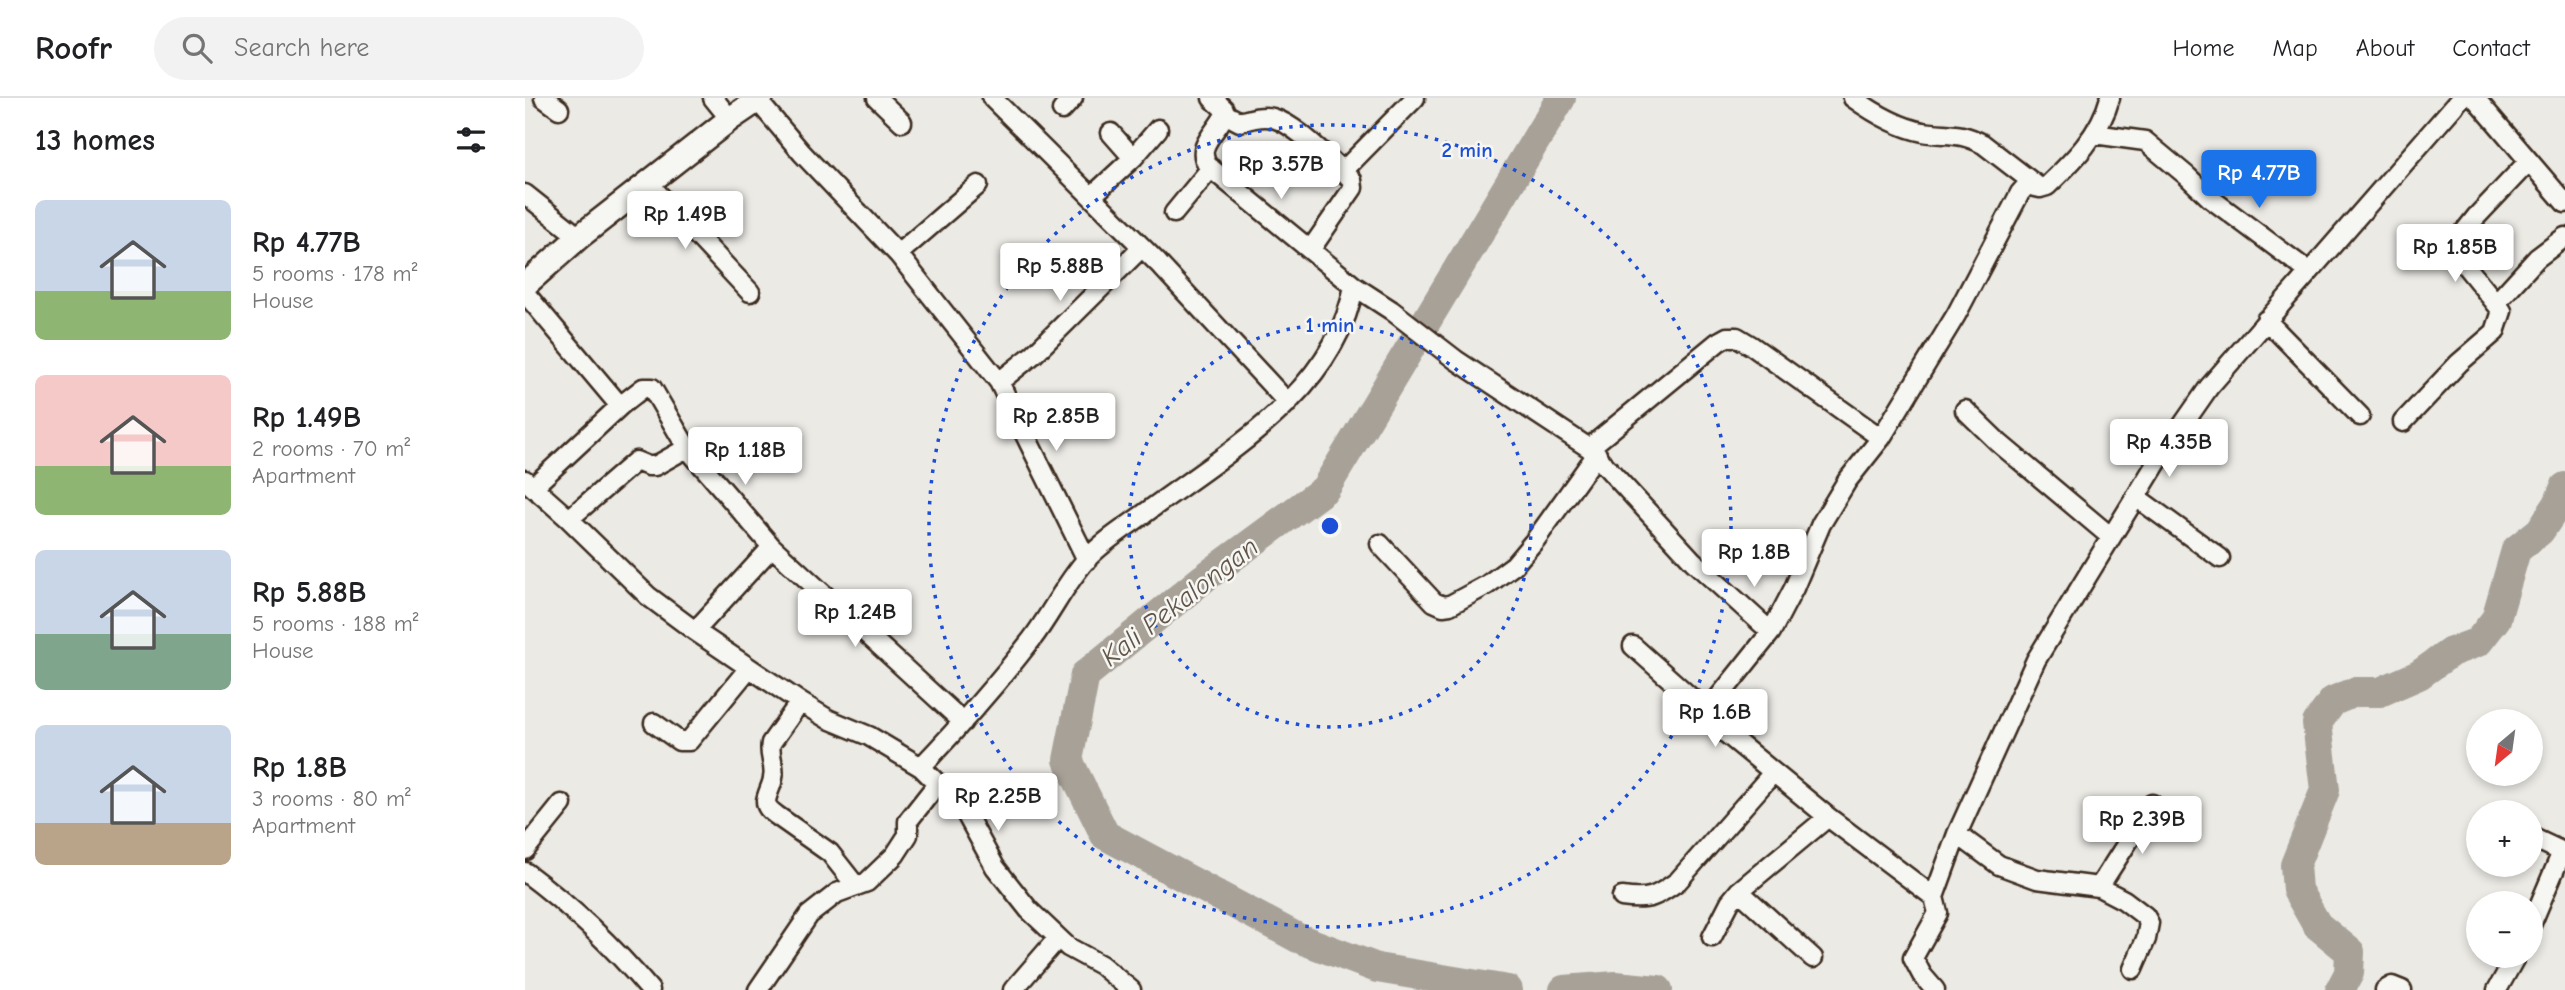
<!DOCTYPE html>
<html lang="en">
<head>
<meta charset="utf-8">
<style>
  :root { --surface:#fff; --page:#f2f2f2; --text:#202124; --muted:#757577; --line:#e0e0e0; --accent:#1a73e8 }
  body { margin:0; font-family:"Comic Neue",sans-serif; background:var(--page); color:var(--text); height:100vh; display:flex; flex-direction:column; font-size:26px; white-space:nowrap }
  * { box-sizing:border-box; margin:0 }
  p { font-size:23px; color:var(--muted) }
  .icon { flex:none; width:38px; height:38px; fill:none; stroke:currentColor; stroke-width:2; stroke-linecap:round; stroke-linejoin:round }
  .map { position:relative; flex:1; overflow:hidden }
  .sheet { display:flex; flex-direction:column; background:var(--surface); width:525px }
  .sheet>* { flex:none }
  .needle { width:46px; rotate:209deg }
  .buttons { position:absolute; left:1941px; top:611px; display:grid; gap:14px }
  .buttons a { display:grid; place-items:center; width:77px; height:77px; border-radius:50%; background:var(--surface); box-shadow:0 4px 10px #0003; font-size:35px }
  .price { position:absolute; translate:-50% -60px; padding:0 16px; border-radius:7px; background:#fff; color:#222; font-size:23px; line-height:46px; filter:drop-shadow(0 2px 4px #0008) }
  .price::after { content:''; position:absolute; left:50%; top:42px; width:21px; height:16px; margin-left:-10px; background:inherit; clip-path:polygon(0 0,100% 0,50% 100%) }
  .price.active { background:var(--accent); color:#fff }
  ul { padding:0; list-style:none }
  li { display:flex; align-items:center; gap:21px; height:175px; padding:0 35px }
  li span { display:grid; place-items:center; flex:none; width:196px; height:140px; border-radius:10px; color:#555 }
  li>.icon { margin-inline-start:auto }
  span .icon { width:84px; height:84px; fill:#fffc; stroke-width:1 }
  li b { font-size:30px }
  h2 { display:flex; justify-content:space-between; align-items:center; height:84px; padding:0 35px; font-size:30px }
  header { display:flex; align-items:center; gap:42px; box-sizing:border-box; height:98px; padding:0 35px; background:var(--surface); border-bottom:2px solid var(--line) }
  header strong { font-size:33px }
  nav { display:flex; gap:38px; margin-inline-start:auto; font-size:24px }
  .search { width:490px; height:63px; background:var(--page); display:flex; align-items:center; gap:18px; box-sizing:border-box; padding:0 24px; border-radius:38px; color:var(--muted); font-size:26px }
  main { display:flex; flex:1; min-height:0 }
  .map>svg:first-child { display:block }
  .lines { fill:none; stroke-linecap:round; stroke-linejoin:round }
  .river { stroke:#a8a198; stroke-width:30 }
  .minor-casing { stroke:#3b2a1e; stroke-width:23 }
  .major-casing { stroke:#3b2a1e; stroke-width:28 }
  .minor { stroke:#f6f6f2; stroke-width:18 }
  .major { stroke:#f6f6f2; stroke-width:23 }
  .ring { fill:none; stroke:#1d4ed8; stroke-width:3.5; stroke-dasharray:3.5 7 }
  .labels { text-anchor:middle; stroke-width:5; stroke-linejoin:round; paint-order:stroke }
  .water-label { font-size:28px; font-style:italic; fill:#615449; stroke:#f6f6f2 }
  .centre { fill:#1d4ed8; stroke:#f6f6f2; stroke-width:3.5 }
  .ring-label { font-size:21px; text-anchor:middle; font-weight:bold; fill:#1d4ed8; stroke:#f6f6f2; stroke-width:5; stroke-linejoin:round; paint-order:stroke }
</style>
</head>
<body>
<header>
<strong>Roofr</strong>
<div class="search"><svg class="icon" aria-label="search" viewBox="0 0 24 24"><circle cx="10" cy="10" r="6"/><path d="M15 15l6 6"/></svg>Search here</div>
<nav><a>Home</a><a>Map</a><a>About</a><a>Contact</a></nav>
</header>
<main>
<section class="sheet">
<h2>13 homes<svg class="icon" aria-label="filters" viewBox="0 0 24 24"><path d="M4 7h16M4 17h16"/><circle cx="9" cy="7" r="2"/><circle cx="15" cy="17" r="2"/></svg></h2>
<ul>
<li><span style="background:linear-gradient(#c9d6e8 65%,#8fb573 0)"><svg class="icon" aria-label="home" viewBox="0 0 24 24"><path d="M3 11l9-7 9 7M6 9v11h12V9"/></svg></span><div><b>Rp 4.77B</b><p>5 rooms · 178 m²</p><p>House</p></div></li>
<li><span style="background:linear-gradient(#f6c9c9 65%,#8fb573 0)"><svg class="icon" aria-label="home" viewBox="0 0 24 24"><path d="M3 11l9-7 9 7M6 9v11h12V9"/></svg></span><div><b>Rp 1.49B</b><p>2 rooms · 70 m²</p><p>Apartment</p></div></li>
<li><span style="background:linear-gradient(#c9d6e8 60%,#7fa58c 0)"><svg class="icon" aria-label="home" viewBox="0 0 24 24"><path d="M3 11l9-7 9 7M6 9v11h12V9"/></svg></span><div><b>Rp 5.88B</b><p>5 rooms · 188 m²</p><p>House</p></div></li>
<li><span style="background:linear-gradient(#c9d6e8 70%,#b9a48a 0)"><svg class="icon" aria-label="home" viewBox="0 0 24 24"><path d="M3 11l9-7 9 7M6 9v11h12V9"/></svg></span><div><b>Rp 1.8B</b><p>3 rooms · 80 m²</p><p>Apartment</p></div></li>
</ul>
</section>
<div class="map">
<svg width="2040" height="892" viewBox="0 0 2040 892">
  <rect width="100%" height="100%" fill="#ebeae5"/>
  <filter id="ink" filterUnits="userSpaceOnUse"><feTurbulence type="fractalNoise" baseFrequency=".0143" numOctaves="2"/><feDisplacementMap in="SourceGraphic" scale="14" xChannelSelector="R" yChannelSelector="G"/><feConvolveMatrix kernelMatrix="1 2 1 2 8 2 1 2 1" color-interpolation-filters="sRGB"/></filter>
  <g filter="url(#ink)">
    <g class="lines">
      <path class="river" d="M983 892 852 870 773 840 580 737 543 662 560 577 679 480 800 391 1036 0
        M1039 892 1091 888 1133 892
        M1815 892 1824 875 1825 854 1792 827 1772 792 1770 767 1800 692 1792 625 1808 603 1830 594H1855L1894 577 1926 554 1953 544 1971 521 1991 452 2015 433 2033 406 2040 389"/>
      <defs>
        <path id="minor" d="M19 0 34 11
          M188 0 205 21
          M352 0 377 24
          M467 0 633 165 763 305
          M687 0 699 11 700 16C693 33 669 48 683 68L829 188 866 212 931 262 1064 350 1193 244 1202 239H1212L1227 248 1356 340 1431 217 1495 95 1502 87 1515 90 1522 88C1549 62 1575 37 1585 0
          M1328 0C1349 15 1372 29 1398 34 1423 38 1434 33 1458 46L1515 90
          M1950 0 2040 105
          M233 3 277 55 373 156 474 284 562 462
          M537 12 548 0
          M700 16 715 24C725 21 738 17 748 20 771 27 799 57 818 73
          M586 35 608 60
          M1569 36 1620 43 1662 78 1685 100 1783 173
          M123 85 225 194
          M0 96 54 139
          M567 98 608 60 633 31
          M649 115 686 70
          M786 151 828 90 827 82 818 73 890 0
          M373 156 453 87
          M0 195 95 308
          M1971 205 2012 160 2040 139
          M1741 222 1835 318
          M474 284 509 256 617 149
          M1440 312 1474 345 1586 439
          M1878 324 1934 265 1970 234 1977 213 1932 157 1928 148 1951 119 2004 63
          M1064 350 1168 463 1246 534 1269 490 1296 426 1322 383 1356 340
          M0 382 44 421 123 498 170 533 275 604 303 621 344 638 396 669 439 712 470 769 504 812 543 849 576 867 606 892
          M8 389 95 308 118 290H127L162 350 247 449 170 533
          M1611 399 1695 460
          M44 421 111 363 123 368H130L162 350
          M855 446 909 504 918 508 925 507 962 487 989 467 1011 441 1072 356
          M247 449 438 624
          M1108 548 1182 614 1186 623 1303 719
          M275 604 246 645C243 657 251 668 248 680 247 688 242 695 241 703 241 710 246 713 251 717L305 755 331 788
          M1182 614 1246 534
          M129 625 154 643H164L224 570
          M396 669C435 628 472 586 507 541 526 516 540 486 561 462 578 443 603 428 623 413 702 355 811 292 829 188
          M1432 736 1474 767 1512 781 1574 789 1599 802 1620 818 1624 825 1621 841 1608 871
          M2006 739 2040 755
          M0 752 37 706
          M0 774C47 809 87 847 125 892
          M1574 789 1627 706
          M1214 793 1288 860
          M1097 799C1124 803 1131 799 1153 783L1247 676
          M1409 799 1432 736 1511 562 1634 361 1684 289 1936 0
          M2006 827 2037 754
          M1187 839 1205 804 1214 793 1303 719 1409 799 1413 815 1388 860 1397 877 1410 892
          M233 892 284 817 312 795 342 784 370 757 383 737V723L413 685
          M488 892 533 840
          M1860 892 1867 888 1877 892
          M1972 892 1991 858"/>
        <path id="major" d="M0 187 54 139 205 21 236 0"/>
      </defs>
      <use href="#minor" class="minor-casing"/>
      <use href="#major" class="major-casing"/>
      <use href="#minor" class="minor"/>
      <use href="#major" class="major"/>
    </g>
  </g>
  <g class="ring">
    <circle cx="805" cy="428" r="201"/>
    <circle cx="805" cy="428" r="401"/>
  </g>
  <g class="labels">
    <g class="water-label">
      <text transform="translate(654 503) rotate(-38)" y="10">Kali Pekalongan</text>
    </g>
  </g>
  <circle cx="805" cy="428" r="10" class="centre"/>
  <g class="ring-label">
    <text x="942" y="59">2 min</text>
    <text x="805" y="234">1 min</text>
  </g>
</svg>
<div class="buttons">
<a><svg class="needle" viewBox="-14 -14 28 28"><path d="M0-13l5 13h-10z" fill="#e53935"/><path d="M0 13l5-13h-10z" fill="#757577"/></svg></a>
<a>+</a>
<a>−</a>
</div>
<b class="price" style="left:756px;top:103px">Rp 3.57B</b>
<b class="price active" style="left:1734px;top:112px">Rp 4.77B</b>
<b class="price" style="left:160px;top:153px">Rp 1.49B</b>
<b class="price" style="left:1930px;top:186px">Rp 1.85B</b>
<b class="price" style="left:535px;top:205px">Rp 5.88B</b>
<b class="price" style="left:531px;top:355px">Rp 2.85B</b>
<b class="price" style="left:1644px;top:381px">Rp 4.35B</b>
<b class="price" style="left:220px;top:389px">Rp 1.18B</b>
<b class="price" style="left:1229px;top:491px">Rp 1.8B</b>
<b class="price" style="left:330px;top:551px">Rp 1.24B</b>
<b class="price" style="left:1190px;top:651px">Rp 1.6B</b>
<b class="price" style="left:473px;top:735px">Rp 2.25B</b>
<b class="price" style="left:1617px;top:758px">Rp 2.39B</b>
</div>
</main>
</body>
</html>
